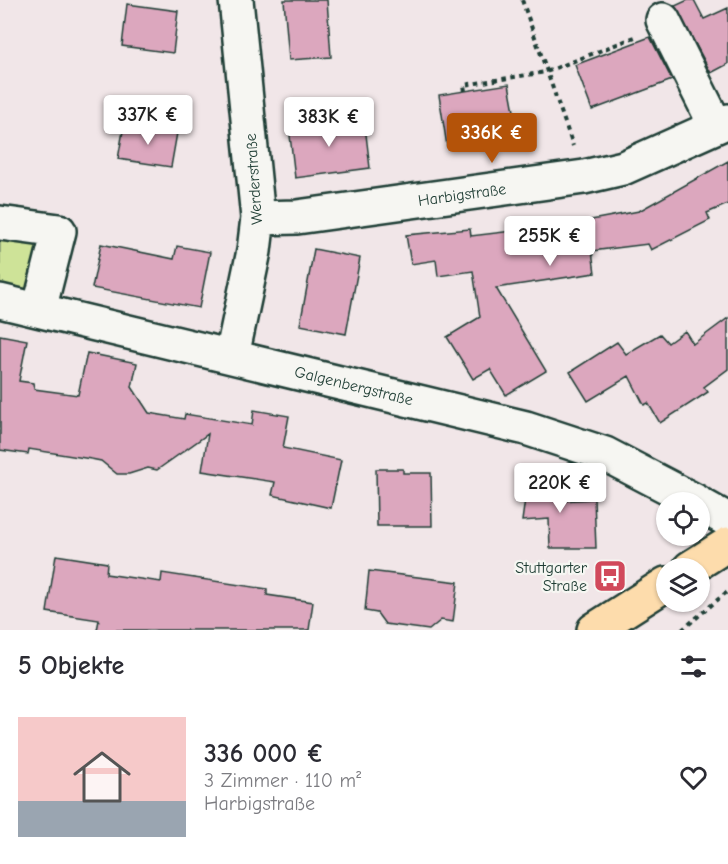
<!DOCTYPE html>
<html lang="de">
<head>
<meta charset="utf-8">
<style>
  :root { --surface:#fff; --page:#f7f7f7; --text:#2b2b33; --muted:#7c7c81; --accent:#b45309 }
  body { margin:0; font-family:"Comic Neue",sans-serif; background:var(--page); color:var(--text); height:100vh; display:flex; flex-direction:column; font-size:22px; white-space:nowrap }
  * { box-sizing:border-box; margin:0 }
  p { font-size:20px; color:var(--muted) }
  .icon { flex:none; width:33px; height:33px; fill:none; stroke:currentColor; stroke-width:2; stroke-linecap:round; stroke-linejoin:round }
  .map { position:relative; height:630px; overflow:hidden }
  .side { display:flex; flex-direction:column; background:var(--surface); flex:1 }
  .side>* { flex:none }
  .buttons { position:absolute; left:656px; top:492px; display:grid; gap:12px }
  .buttons a { display:grid; place-items:center; width:54px; height:54px; border-radius:50%; background:var(--surface); box-shadow:0 2px 4px #0004; font-size:30px }
  .price { position:absolute; translate:-50% -51px; padding:0 14px; border-radius:6px; background:#fff; color:#222; font-size:20px; line-height:39px; filter:drop-shadow(0 2px 3px #0008) }
  .price::after { content:''; position:absolute; left:50%; top:36px; width:18px; height:14px; margin-left:-9px; background:inherit; clip-path:polygon(0 0,100% 0,50% 100%) }
  .price.current { background:var(--accent); color:#fff }
  ul { padding:0; list-style:none }
  li { display:flex; align-items:center; gap:18px; height:150px; padding:0 18px }
  li span { display:grid; place-items:center; flex:none; width:168px; height:120px; border-radius:0px; color:#555 }
  li>.icon { margin-inline-start:auto }
  span .icon { width:72px; height:72px; fill:#fffc; stroke-width:1 }
  li b { font-size:26px }
  h2 { display:flex; justify-content:space-between; align-items:center; height:72px; padding:0 18px; font-size:26px }
  .map>svg:first-child { display:block }
  .green { fill:#cee398; stroke:#769066; stroke-width:1.5 }
  .building { fill:#dca7be; stroke:#1f3d34; stroke-width:1.5 }
  .lines { fill:none; stroke-linecap:round; stroke-linejoin:round }
  .minor-casing { stroke:#1f3d34; stroke-width:38 }
  .major-casing { stroke:#1f3d34; stroke-width:38 }
  .path { stroke:#1f3d34; stroke-width:4; stroke-dasharray:4.5 4.5; stroke-linecap:butt }
  .minor { stroke:#f6f6f2; stroke-width:33 }
  .major { stroke:#fddcac; stroke-width:33 }
  .labels { text-anchor:middle; stroke-width:4.5; stroke-linejoin:round; paint-order:stroke }
  .street-label { font-size:16px; fill:#1f3d34; stroke:#f6f6f2 }
  .poi-label { font-size:16px; fill:#1f3d34; stroke:#f6f6f2; text-anchor:end }
</style>
</head>
<body>
<div class="map">
<svg width="728" height="630" viewBox="0 0 728 630">
  <rect width="100%" height="100%" fill="#f1e6e8"/>
  <filter id="ink" filterUnits="userSpaceOnUse"><feTurbulence type="fractalNoise" baseFrequency=".0167" numOctaves="2"/><feDisplacementMap in="SourceGraphic" scale="12" xChannelSelector="R" yChannelSelector="G"/><feConvolveMatrix kernelMatrix="1 2 1 2 8 2 1 2 1" color-interpolation-filters="sRGB"/></filter>
  <g filter="url(#ink)">
    <path class="green" d="M0 223 59 231 39 310 0 301Z"/>
    <path class="building" d="M284 0H327L331 57 289 60Z
      M688 0H694L704 19 728 8V64L711 73 675 6Z
      M127 4 178 11 173 53 122 46Z
      M650 37 672 80 592 110 575 65Z
      M509 84 518 133 447 146 439 95Z
      M364 118 370 168 295 178 289 127Z
      M124 125 177 133 171 167 118 159Z
      M728 161V204L707 213 710 220 651 250 648 244 592 251 595 273 496 288 546 371 506 395 490 369 473 379 447 337 480 317 473 271 438 276 436 260 411 264 406 235 470 229 471 236 570 224 639 211Z
      M101 244 174 259 177 246 210 252 199 308 92 288Z
      M314 249 360 258 346 334 300 325Z
      M728 318V369L704 387 708 392 660 423 648 403 644 405 629 376 588 401 570 372 617 342 626 354 660 334 668 343 685 331 693 344Z
      M0 335 27 340 19 381 33 383 34 389 78 395 87 353 137 363 132 387 149 413 184 419 185 414 252 425 254 410 289 416 283 448 341 460 331 508 272 495 275 482 202 471 208 434 157 470 148 468 129 474H117L101 461 91 459 29 449 28 454 0 450Z
      M376 469H403V473H431L432 526H377Z
      M560 476 561 501 594 499 596 548H550L549 519 522 521 528 477Z
      M56 555 107 563 106 574 161 582 162 573 267 589V595L313 602 309 630H97L99 620 47 612Z
      M369 571 458 582 453 622 441 620 429 630 385 624 377 613 365 611Z"/>
    <g class="lines">
      <defs>
        <path id="minor" d="M663 20 716 126
          M258 218 297 217 584 177 623 168 728 121
          M0 223 59 231 39 310
          M0 301 526 428 605 454 697 502
          M232 356 254 251 258 218 236 0
          M699 504 728 520"/>
        <path id="major" d="M690 568 728 544
          M594 630 666 584"/>
      </defs>
      <use href="#minor" class="minor-casing"/>
      <use href="#major" class="major-casing"/>
      <path class="path" d="M522 0 573 146
        M465 91 464 85 546 72 635 37
        M682 630 728 591"/>
      <use href="#minor" class="minor"/>
      <use href="#major" class="major"/>
    </g>
  </g>
  <defs>
    <symbol id="bus-square" viewBox="-11 -11 22 22"><rect x="-9" y="-9" width="18" height="18" rx="4" fill="#d1495b" stroke="#f6f6f2"/><path d="M-5-6H5V4H4V6H2V4H-2V6H-4V4H-5ZM-3.5-4V0h7V-4ZM-3.5 1.2v1.5H-2V1.2ZM2 1.2v1.5H3.5V1.2Z" fill="#fff"/></symbol>
  </defs>
  <g fill-rule="evenodd">
    <use href="#bus-square" x="591" y="557" width="38" height="38"/>
  </g>
  <g class="labels">
    <g class="street-label">
      <text transform="translate(253 179) rotate(-94)" y="6">Werderstraße</text>
      <text transform="translate(462 194) rotate(-8)" y="6">Harbigstraße</text>
      <text transform="translate(354 385) rotate(14)" y="6">Galgenbergstraße</text>
    </g>
    <g class="poi-label">
      <text x="587" y="573">Stuttgarter<tspan x="587" dy="18">Straße</tspan></text>
    </g>
  </g>
</svg>
<div class="buttons">
<a><svg class="icon" aria-label="locate" viewBox="0 0 24 24"><circle cx="12" cy="12" r="6"/><path d="M12 2v4M12 18v4M2 12h4M18 12h4"/></svg></a>
<a><svg class="icon" aria-label="layers" viewBox="0 0 24 24"><path d="M12 4l9 5-9 5-9-5zM3 14l9 5 9-5"/></svg></a>
</div>
<b class="price" style="left:148px;top:146px">337K €</b>
<b class="price" style="left:329px;top:148px">383K €</b>
<b class="price current" style="left:492px;top:164px">336K €</b>
<b class="price" style="left:550px;top:267px">255K €</b>
<b class="price" style="left:560px;top:514px">220K €</b>
</div>
<section class="side">
<h2>5 Objekte<svg class="icon" aria-label="filters" viewBox="0 0 24 24"><path d="M4 7h16M4 17h16"/><circle cx="9" cy="7" r="2"/><circle cx="15" cy="17" r="2"/></svg></h2>
<ul>
<li><span style="background:linear-gradient(#f6c9c9 70%,#9aa5b1 0)"><svg class="icon" aria-label="home" viewBox="0 0 24 24"><path d="M3 11l9-7 9 7M6 9v11h12V9"/></svg></span><div><b>336 000 €</b><p>3 Zimmer · 110 m²</p><p>Harbigstraße</p></div><svg class="icon" aria-label="heart" viewBox="0 0 24 24"><path d="M12 20l-8-8c-3-5 5-10 8-4 3-6 11-1 8 4z"/></svg></li>
</ul>
</section>
</body>
</html>
